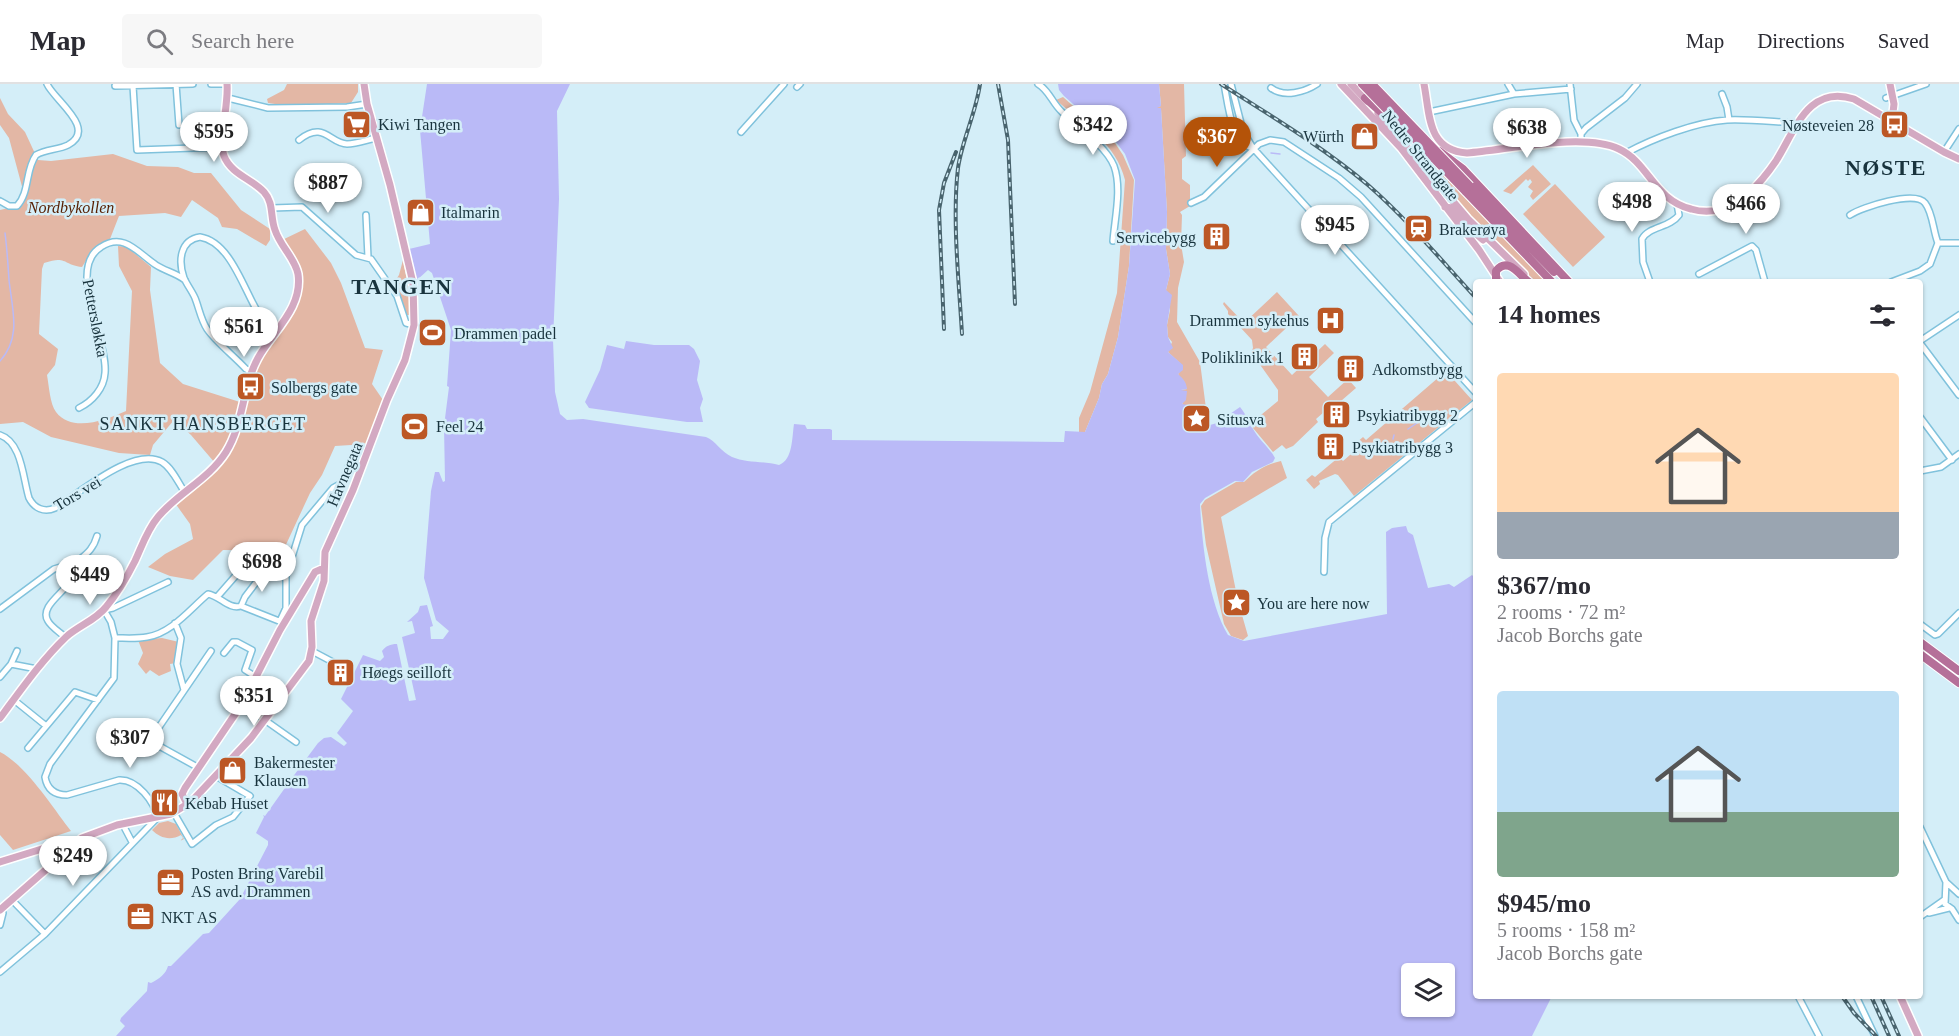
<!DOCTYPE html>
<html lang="en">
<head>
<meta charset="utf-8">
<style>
  :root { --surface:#fff; --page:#f7f7f7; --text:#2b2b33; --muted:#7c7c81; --line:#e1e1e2; --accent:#b45309 }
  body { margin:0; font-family:"Times New Roman",serif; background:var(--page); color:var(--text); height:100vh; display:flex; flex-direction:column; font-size:22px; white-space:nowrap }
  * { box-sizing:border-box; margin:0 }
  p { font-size:20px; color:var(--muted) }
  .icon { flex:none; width:33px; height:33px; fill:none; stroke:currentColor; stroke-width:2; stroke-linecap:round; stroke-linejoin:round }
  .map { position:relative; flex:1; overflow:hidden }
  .details { position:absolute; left:1473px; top:195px; width:450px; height:720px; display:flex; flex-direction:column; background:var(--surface); border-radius:6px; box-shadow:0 2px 4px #0004 }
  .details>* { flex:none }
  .tools { position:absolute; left:1401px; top:879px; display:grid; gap:12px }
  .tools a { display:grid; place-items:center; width:54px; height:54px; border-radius:6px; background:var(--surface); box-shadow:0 2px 4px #0004; font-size:30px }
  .price { position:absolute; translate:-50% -51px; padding:0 14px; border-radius:21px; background:#fff; color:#222; font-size:20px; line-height:39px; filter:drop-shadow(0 2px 3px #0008) }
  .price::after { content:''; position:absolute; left:50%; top:36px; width:18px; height:14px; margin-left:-9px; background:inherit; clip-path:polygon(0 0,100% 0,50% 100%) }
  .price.current { background:var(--accent); color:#fff }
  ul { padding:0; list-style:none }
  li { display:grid; align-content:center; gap:12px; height:318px; padding:0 24px }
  li span { display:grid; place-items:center; height:186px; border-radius:6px; color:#555 }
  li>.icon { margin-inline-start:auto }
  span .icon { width:108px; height:108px; fill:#fffc; stroke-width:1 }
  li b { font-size:26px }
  h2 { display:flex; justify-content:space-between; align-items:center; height:72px; padding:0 24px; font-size:26px }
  header { display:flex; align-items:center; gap:36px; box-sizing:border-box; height:84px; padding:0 30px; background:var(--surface); border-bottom:2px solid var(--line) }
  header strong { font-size:28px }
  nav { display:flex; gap:33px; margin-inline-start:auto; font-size:21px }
  .search { width:420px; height:54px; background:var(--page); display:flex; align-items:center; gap:15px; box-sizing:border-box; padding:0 21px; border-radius:6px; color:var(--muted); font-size:22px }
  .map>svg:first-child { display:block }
  .green { fill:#e3b7a5 }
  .water { fill:#babaf7; fill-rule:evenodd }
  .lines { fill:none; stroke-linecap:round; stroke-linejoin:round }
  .stream { stroke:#babaf7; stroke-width:1.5 }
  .minor-casing { stroke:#80c2dc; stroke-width:8 }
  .major-casing { stroke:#fff; stroke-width:10 }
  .highway-casing { stroke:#fff; stroke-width:10 }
  .minor { stroke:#fff; stroke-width:5 }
  .major { stroke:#d3a9c2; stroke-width:7 }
  .highway { stroke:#b57099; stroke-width:8 }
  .rail-casing { stroke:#49646e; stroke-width:4 }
  .rail { stroke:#d4eef8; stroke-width:1.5; stroke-dasharray:4.5; stroke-linecap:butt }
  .highway-bridge-casing { stroke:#fff; stroke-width:10; stroke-linecap:butt }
  .highway-bridge { stroke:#b57099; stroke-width:8 }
  .labels { text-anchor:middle; stroke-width:5; stroke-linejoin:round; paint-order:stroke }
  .poi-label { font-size:16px; fill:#18333d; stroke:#d4eef8; text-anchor:start }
  .street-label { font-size:16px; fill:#18333d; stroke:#d4eef8 }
  .park-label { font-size:16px; font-style:italic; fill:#561e00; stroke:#d4eef8 }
  .neighbourhood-label { font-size:18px; letter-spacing:1.5px; fill:#18333d; stroke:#d4eef8 }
  .district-label { font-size:22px; font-weight:bold; letter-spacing:1.5px; fill:#18333d; stroke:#d4eef8 }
</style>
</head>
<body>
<header>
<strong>Map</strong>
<div class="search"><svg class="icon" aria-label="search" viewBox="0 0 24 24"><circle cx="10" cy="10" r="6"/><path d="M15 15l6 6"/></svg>Search here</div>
<nav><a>Map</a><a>Directions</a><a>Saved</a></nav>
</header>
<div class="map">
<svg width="1959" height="952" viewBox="0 0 1959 952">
  <rect width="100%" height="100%" fill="#d4eef8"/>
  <path class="green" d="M287 0H358V8L351 19 289 22 268 19 267 15 284 6Z
    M1159 0H1184L1186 72 1182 75V95L1190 101V122L1180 128 1182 131 1181 160 1184 178 1178 204 1177 238 1200 278 1208 340 1193 339 1190 329 1192 326 1188 321H1182L1186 307 1181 308V306L1187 305 1178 290 1183 282 1168 268 1172 258 1168 253 1167 241 1170 226 1166 206 1170 190 1166 165 1167 128 1161 25H1157V23L1161 22Z
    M1063 13 1115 59 1123 71 1134 96 1129 182 1118 253 1108 290 1102 300 1099 314 1085 348H1079V334L1090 308 1117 209 1125 96C1116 59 1084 41 1056 16Z
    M0 14 8 30 25 48 38 76 51 77 113 70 147 82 178 83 194 89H211L241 126 270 145V156L266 162 237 145 222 143 218 134 192 116 181 133 165 129 119 132 110 155 92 167 82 183C63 181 67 171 44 179L42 185 39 250 58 265 55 281 47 291C49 302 50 320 56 328 72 349 106 336 126 327L132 207 119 182 118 162 127 163 151 183 150 206 160 279 183 300 243 319C236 341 227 360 215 379L191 351 174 336 153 361 150 371 119 369 51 353 23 338 0 340V126L17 122 24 110 9 54 0 41Z
    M1533 81 1551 100 1533 116 1530 112 1533 107 1528 103 1532 98 1530 95 1528 97 1526 95 1511 110 1503 107Z
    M1438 86 1546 198H1536L1460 122 1435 90Z
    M1555 100 1605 153 1573 183 1523 130Z
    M305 145 331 179 341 199 365 264 383 266 372 300 383 316 367 360 335 362 322 391 310 409 283 467 223 466 193 496 170 492 148 483 165 470 193 455 190 440 175 419 226 368 252 288 293 223 298 190 280 157Z
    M403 176 409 207V231H406L402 218 393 200 399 191Z
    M1277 208 1299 232 1266 263 1292 291 1325 260 1334 269 1309 293 1328 313 1348 295 1356 304 1326 330 1324 328 1316 335 1318 338 1293 362 1286 365 1282 361 1273 368 1253 344 1251 339 1278 317V306L1251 268 1253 264 1252 256 1228 230V227L1223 220 1224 218 1244 239Z
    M1446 287 1472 316 1354 412 1338 391 1335 390 1319 397 1320 400 1314 405 1306 396 1312 391 1315 393 1339 373 1343 377 1358 364 1355 360 1363 353 1366 356Z
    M1281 377 1287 394 1221 433 1238 517 1248 552 1243 556 1231 552 1224 540 1206 461 1201 422 1205 416 1236 398H1244C1255 387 1266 380 1281 377Z
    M162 554 179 558 176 579 170 580 171 587 159 592 150 586 146 590 138 580 143 569 138 556Z
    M0 668C26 681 53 724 71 747L13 766 0 751Z
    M168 737 176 740 184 755 180 757 183 754 181 751C170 757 160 754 152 746L159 739Z"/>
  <path class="water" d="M427 0H570L557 27 559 115 553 256 555 308 560 330 567 336 583 335 706 353C716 357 721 368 732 373 746 379 764 377 779 381 793 376 792 353 794 340L805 341 807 345H830L832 346V356L1064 358 1065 347 1085 348 1099 314 1102 300 1108 290 1118 253 1129 182 1135 96 1125 70 1116 58 1064 12 1059 6 1058 0H1159L1161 22 1157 24H1161L1167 128 1166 165 1170 190 1166 206 1172 211 1167 241 1168 253 1173 264 1168 268 1183 281V286L1178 290C1183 295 1186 297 1187 305L1181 306 1187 307 1186 316 1182 320 1188 321 1192 325 1190 329 1193 339 1210 341 1217 339 1240 323C1246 330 1249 338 1253 345 1259 356 1269 363 1275 374L1273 378 1252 388 1243 398 1235 397 1205 414 1200 420C1202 459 1208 517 1228 551L1244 557 1387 530 1386 448 1392 444 1406 442 1408 448 1413 451 1428 504 1449 500 1454 503 1472 491 1476 495V912H1552L1532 952H116L125 942 120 937 121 934 147 907 148 898 151 899C159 895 166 890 168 882H171L203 850 209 849 240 815 268 761V757L256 749 264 733 263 731 265 732 287 701 284 696 289 698 318 659 324 654 331 653 344 662 347 659 337 649 353 627 341 615 363 571 380 577 384 573 382 567C386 562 390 560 397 560L409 617 416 616 402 553 415 549 412 537 407 538 418 528 420 522 427 521 433 542 430 543 431 555H443L449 547 436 536 424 494 431 407 435 388H439L443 398 445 397 444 342 449 303 447 302 451 246 432 189 428 186 417 196 409 165 430 160 420 46ZM1412 890H1444V922H1412Z
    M626 257 654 261H689L694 265 700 277 697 296 703 315 700 324 703 338H687L589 324 585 318 600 286 607 261 624 265Z"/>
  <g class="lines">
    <path class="stream" d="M1271 69 1280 70
      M0 277C22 253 12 225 9 196 8 180 7 164 5 149
      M1408 345 1429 331
      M1393 355 1394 351"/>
    <defs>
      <path id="minor" d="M176 0 179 41
        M211 0H227
        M1038 0C1049 6 1052 19 1062 28 1077 42 1106 62 1114 82 1122 104 1115 133 1113 157
        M1224 0C1228 19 1231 61 1253 64
        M1231 0 1243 47 1253 64 1476 309
        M1508 0 1514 10
        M1570 0 1574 36 1581 50
        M115 2 193 0
        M133 2 137 66 222 63
        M797 3 800 0
        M1271 4C1284 14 1305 8 1317 0
        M1722 10 1727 23 1729 36
        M228 14 268 24 347 23 367 20
        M1886 14 1926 0
        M1429 28 1514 10 1571 5
        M741 48 784 0
        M299 56C324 36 330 60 347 60 356 60 367 56 376 54
        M1581 57V50L1586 44 1625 14 1637 0
        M1944 68 1959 45
        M1626 69C1654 54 1696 38 1727 36 1750 35 1774 38 1798 39
        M0 117 9 122H17C30 108 25 86 36 71 46 65 58 66 68 61 98 45 54 16 47 0
        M1191 119 1204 113 1259 60 1270 56 1284 58 1339 94 1361 113 1476 239
        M272 124 302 123 356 171 371 175 397 212 406 239 414 241
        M366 131 368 173
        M1850 131C1862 123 1915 106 1925 119 1933 129 1933 147 1938 159
        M1699 190 1752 162 1756 166 1765 198
        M1650 198 1643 178 1642 155C1649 142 1670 144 1679 131L1677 120
        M1891 198 1920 187 1930 180 1938 159H1959
        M1920 257 1959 231
        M1920 259 1959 311
        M252 288 246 285C234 272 216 258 207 245 201 236 199 224 195 214 192 207 187 201 184 194 178 177 180 156 200 153 231 158 244 207 259 230 263 236 272 240 278 244
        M79 324C93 317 104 304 105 289 108 256 66 184 101 163 124 148 138 169 156 181 165 187 176 189 185 196
        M1920 333 1952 376
        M0 351C22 358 23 395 29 414 34 424 44 429 55 424 79 410 133 362 162 378 172 384 178 398 184 407
        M1920 387 1941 383 1959 370
        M70 485C81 472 92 470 97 452
        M1324 488 1325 454 1329 438 1476 318
        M217 513 238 489
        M241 522 245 513 264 488
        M0 525 54 485 64 482C92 497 35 517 48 537 51 543 61 549 66 554
        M280 537 286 524V492L302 441 333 404 342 399 350 378
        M175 539 181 554 177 580 184 606
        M1920 540 1935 551 1938 550 1959 529
        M115 554C125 554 137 555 147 553 172 549 190 525 208 510 220 512 229 526 241 522L284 539
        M312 567 346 585
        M224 569 233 558H237L252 566 245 586 256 593
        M11 580 17 567
        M0 593 11 580 37 585
        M225 608 296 658
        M14 616 45 641
        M28 664 75 608 98 616
        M199 684 152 658 157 646 211 567
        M174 729 192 760 216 741 233 733 250 712 216 692
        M122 739 132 758
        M1920 743 1946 798 1959 810
        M1946 798 1945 820 1952 825 1959 836
        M11 815 45 850
        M1929 829 1949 824
        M1920 833 1944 816
        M0 841 3 829 0 825
        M0 888 45 850 157 734C155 718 137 695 119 696L67 711C54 711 47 705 45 693L50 680 114 594 115 554 111 538 104 526 113 524 168 498
        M1798 912 1819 952
        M1856 912 1875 952"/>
      <path id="major" d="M1341 0 1401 64 1479 166 1500 198
        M1351 0 1367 17
        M1424 0C1430 31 1427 66 1467 69 1508 66 1583 48 1619 65 1649 79 1654 116 1691 125 1701 128 1712 128 1722 125 1745 118 1763 96 1776 77 1795 47 1808 0 1854 15L1944 68 1959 75
        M1890 0 1894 20 1892 37
        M1378 29 1468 135 1524 190
        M1445 123 1452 124 1466 141 1483 156
        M0 634C21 606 41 577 66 553 78 542 96 536 106 523 117 510 127 493 135 477 142 462 147 446 158 433 178 409 209 395 226 368 244 339 242 303 258 274 273 247 303 224 298 190 295 174 280 162 275 146 270 133 274 119 264 108 252 95 231 90 224 72 218 57 229 20 227 0
        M187 720 182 710 185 704 242 620 280 546 315 488 324 484
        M0 778 58 760H64L69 763
        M0 826 82 754 117 741 171 730 191 718 251 654 309 577 312 563 311 537 324 497 325 468 353 406 387 316 405 276 414 241 413 199 390 101 367 20 364 0
        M1900 912 1918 952"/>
      <path id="highway" d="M1365 14 1390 36 1403 45
        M1439 67 1463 85 1569 198
        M1470 102 1554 188
        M1465 107 1552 198
        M1496 198V187C1508 172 1519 191 1529 198
        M1920 558 1959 587
        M1920 570 1959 599"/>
    </defs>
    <use href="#minor" class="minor-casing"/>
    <use href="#major" class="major-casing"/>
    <use href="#highway" class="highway-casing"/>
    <use href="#minor" class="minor"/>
    <use href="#major" class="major"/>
    <use href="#highway" class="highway"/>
    <defs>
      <path id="rail" d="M998 0 1008 56 1015 220
        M1221 0C1271 32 1323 63 1368 101 1407 135 1441 176 1476 214
        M944 245 939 126 944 99 956 68
        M962 250C959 198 952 135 958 84 962 56 976 29 980 0
        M1842 912 1854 929 1876 952
        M1871 912 1889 952
        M1881 912 1899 952"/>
    </defs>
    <use href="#rail" class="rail-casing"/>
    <use href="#rail" class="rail"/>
    <defs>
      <path id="highway-bridge" d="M1362 0 1465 107
        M1372 0 1470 102"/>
    </defs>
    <use href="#highway-bridge" class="highway-bridge-casing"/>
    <use href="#highway-bridge" class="highway-bridge"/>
  </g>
  <defs>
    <symbol id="supermarket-square" viewBox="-11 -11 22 22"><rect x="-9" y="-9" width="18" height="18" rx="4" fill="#bc5725" stroke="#d4eef8"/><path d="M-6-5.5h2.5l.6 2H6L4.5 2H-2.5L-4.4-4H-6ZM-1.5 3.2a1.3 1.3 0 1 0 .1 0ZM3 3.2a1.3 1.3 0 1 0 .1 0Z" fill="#fff"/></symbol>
    <symbol id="bus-square" viewBox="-11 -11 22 22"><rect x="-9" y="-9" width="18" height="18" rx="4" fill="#bc5725" stroke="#d4eef8"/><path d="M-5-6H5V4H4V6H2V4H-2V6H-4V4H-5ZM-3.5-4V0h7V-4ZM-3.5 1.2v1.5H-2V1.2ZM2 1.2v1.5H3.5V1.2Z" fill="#fff"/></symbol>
    <symbol id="shop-square" viewBox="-11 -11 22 22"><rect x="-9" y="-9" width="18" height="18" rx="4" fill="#bc5725" stroke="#d4eef8"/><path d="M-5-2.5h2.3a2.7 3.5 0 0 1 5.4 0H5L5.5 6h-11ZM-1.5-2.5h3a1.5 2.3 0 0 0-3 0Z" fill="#fff"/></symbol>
    <symbol id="station-square" viewBox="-11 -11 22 22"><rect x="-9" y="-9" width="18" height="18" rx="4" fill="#bc5725" stroke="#d4eef8"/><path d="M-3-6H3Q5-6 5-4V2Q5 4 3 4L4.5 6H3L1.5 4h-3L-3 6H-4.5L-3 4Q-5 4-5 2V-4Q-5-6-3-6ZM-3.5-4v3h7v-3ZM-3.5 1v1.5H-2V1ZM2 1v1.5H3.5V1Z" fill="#fff"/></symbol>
    <symbol id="building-square" viewBox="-11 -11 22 22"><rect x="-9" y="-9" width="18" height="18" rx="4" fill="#bc5725" stroke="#d4eef8"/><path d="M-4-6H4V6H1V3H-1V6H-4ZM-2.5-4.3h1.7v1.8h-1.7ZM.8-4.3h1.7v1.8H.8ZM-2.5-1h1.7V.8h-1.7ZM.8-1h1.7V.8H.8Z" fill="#fff"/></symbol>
    <symbol id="hospital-square" viewBox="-11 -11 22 22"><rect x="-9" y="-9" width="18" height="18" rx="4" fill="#bc5725" stroke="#d4eef8"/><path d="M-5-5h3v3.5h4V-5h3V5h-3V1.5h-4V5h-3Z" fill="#fff"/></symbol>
    <symbol id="stadium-square" viewBox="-11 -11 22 22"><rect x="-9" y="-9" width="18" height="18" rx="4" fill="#bc5725" stroke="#d4eef8"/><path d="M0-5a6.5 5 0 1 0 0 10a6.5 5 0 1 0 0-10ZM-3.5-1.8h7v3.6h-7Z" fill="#fff"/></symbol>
    <symbol id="sight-square" viewBox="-11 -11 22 22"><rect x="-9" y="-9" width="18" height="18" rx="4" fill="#bc5725" stroke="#d4eef8"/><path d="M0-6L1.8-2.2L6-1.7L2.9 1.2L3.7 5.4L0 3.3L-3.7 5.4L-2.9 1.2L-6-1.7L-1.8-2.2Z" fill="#fff"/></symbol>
    <symbol id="restaurant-square" viewBox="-11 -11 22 22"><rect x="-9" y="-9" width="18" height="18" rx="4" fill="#bc5725" stroke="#d4eef8"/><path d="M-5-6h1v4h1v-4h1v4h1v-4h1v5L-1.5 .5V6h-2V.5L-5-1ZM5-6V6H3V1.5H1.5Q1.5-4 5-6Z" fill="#fff"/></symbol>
    <symbol id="office-square" viewBox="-11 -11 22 22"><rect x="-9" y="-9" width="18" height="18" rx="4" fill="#bc5725" stroke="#d4eef8"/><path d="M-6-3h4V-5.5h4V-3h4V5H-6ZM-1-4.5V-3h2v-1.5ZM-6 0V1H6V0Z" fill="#fff"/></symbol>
  </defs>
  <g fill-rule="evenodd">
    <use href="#supermarket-square" x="340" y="24" width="33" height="33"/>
    <use href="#bus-square" x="1878" y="24" width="33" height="33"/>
    <use href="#shop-square" x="1348" y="36" width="33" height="33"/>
    <use href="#shop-square" x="404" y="112" width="33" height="33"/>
    <use href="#station-square" x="1402" y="128" width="33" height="33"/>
    <use href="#building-square" x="1200" y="136" width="33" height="33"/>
    <use href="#hospital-square" x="1314" y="220" width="33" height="33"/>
    <use href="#stadium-square" x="416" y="232" width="33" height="33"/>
    <use href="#building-square" x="1288" y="256" width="33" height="33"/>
    <use href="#building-square" x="1334" y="268" width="33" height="33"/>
    <use href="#bus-square" x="234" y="286" width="33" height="33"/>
    <use href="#building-square" x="1320" y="314" width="33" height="33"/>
    <use href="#sight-square" x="1180" y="318" width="33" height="33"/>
    <use href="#stadium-square" x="398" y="326" width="33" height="33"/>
    <use href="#building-square" x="1314" y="346" width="33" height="33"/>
    <use href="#sight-square" x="1220" y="502" width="33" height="33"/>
    <use href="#building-square" x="324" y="572" width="33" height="33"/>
    <use href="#shop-square" x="216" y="670" width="33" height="33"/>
    <use href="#restaurant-square" x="148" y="702" width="33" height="33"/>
    <use href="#office-square" x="154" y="782" width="33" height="33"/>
    <use href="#office-square" x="124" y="816" width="33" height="33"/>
  </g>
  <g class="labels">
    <g class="poi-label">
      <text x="378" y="46">Kiwi Tangen</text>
      <text x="1874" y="47" text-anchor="end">Nøsteveien 28</text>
      <text x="1344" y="58" text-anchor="end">Würth</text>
      <text x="441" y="134">Italmarin</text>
      <text x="1439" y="151">Brakerøya</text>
      <text x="1196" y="159" text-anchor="end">Servicebygg</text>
      <text x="1309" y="242" text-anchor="end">Drammen sykehus</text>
      <text x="454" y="255">Drammen padel</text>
      <text x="1284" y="279" text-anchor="end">Poliklinikk 1</text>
      <text x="1372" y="291">Adkomstbygg</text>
      <text x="271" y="309">Solbergs gate</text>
      <text x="1357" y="337">Psykiatribygg 2</text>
      <text x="1217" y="341">Situsva</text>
      <text x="436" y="348">Feel 24</text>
      <text x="1352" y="369">Psykiatribygg 3</text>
      <text x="1257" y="525">You are here now</text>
      <text x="362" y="594">Høegs seilloft</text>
      <text x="254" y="684">Bakermester<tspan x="254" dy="18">Klausen</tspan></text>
      <text x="185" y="725">Kebab Huset</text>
      <text x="191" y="795">Posten Bring Varebil<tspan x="191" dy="18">AS avd. Drammen</tspan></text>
      <text x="161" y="839">NKT AS</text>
    </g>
    <g class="street-label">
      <text transform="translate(1421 71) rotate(51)" y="6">Nedre Strandgate</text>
      <text transform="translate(96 234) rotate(79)" y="6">Pettersløkka</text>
      <text transform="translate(344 390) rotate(-67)" y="6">Havnegata</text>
      <text transform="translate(77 409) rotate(-31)" y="6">Tors vei</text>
    </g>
    <g class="park-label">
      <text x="71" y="129">Nordbykollen</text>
    </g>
    <g class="neighbourhood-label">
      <text x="203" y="346">SANKT HANSBERGET</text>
    </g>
    <g class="district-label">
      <text x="1886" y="91">NØSTE</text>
      <text x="402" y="210">TANGEN</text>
    </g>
  </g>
</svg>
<div class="tools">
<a><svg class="icon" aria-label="layers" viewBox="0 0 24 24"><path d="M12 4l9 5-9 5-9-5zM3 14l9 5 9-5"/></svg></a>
</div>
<b class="price" style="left:1093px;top:72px">$342</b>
<b class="price" style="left:1527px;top:75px">$638</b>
<b class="price" style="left:214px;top:79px">$595</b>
<b class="price current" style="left:1217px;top:84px">$367</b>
<b class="price" style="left:328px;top:130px">$887</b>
<b class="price" style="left:1632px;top:149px">$498</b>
<b class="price" style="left:1746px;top:151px">$466</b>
<b class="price" style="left:1335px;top:172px">$945</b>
<b class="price" style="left:244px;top:274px">$561</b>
<b class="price" style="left:262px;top:509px">$698</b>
<b class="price" style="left:90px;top:522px">$449</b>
<b class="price" style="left:254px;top:643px">$351</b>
<b class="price" style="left:130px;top:685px">$307</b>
<b class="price" style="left:73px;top:803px">$249</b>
<section class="details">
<h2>14 homes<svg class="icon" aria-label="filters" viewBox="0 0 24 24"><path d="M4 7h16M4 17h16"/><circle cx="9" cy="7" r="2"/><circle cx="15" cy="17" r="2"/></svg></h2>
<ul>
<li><span style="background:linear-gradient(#ffd9b3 75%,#9aa5b1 0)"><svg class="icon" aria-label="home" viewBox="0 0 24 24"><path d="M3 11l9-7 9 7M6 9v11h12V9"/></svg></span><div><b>$367/mo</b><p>2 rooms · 72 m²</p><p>Jacob Borchs gate</p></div></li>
<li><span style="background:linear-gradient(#bfe0f5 65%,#7fa58c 0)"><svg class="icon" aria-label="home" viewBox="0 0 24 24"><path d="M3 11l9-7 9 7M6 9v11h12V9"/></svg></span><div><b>$945/mo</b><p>5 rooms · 158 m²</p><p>Jacob Borchs gate</p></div></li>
</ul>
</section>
</div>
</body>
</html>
